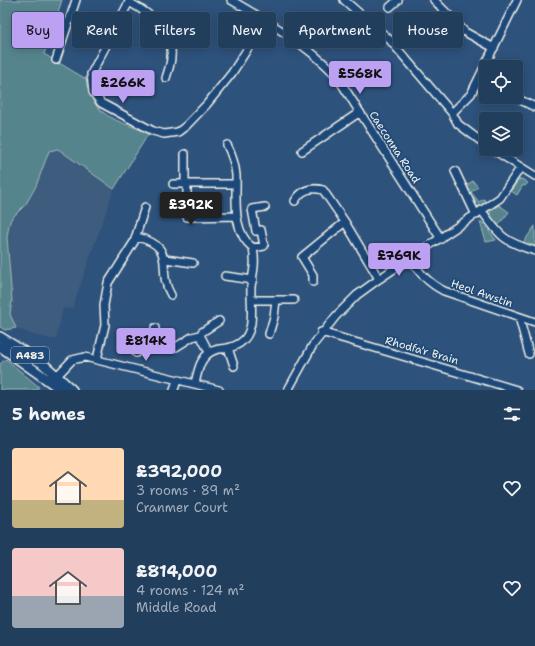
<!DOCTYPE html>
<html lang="en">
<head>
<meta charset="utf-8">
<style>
  :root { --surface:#223e5d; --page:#2a4563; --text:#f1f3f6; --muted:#a2aebc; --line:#3f5772; --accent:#bca0f2 }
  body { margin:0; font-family:"Shantell Sans",sans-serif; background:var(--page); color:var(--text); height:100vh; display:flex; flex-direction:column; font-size:15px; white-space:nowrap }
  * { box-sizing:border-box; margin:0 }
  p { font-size:13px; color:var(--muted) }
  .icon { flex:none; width:22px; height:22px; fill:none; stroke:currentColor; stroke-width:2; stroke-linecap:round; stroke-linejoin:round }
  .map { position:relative; height:390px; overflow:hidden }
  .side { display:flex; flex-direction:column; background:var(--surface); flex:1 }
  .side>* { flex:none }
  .top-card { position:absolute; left:12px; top:12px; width:511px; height:36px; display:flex; gap:8px }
  .tools { position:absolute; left:479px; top:60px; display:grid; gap:8px }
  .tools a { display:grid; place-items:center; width:44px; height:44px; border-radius:4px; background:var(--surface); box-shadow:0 2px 10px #0003,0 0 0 1px var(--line); font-size:20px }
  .price { position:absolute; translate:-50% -34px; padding:0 9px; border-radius:4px; background:var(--accent); color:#111; font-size:13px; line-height:26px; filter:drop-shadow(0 1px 2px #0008) }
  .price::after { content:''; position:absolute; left:50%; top:24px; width:12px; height:9px; margin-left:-6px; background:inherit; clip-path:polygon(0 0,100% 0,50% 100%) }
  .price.active { background:#222; color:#fff }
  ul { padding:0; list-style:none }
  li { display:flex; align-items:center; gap:12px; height:100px; padding:0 12px }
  li span { display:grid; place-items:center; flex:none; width:112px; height:80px; border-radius:4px; color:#555 }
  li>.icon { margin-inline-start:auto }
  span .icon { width:48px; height:48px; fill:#fffc; stroke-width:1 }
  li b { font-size:17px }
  h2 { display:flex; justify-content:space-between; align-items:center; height:48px; padding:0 12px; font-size:17px }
  .tag { padding:0 14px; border-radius:4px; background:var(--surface); box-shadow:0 2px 10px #0003,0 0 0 1px var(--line); font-size:14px; line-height:36px }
  .tag.active { background:var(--accent); color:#111 }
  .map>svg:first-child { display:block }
  .built { fill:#3e5c7e }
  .green { fill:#56848d; stroke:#a5baba }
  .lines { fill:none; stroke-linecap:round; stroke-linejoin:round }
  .minor-casing { stroke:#f4f1e8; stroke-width:10 }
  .major-casing { stroke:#f4f1e8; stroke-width:12 }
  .minor { stroke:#1f4a7a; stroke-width:7 }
  .major { stroke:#1f4a7a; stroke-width:9 }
  .labels { text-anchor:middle; stroke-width:3.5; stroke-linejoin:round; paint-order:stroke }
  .shield { fill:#1f4a7a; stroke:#b4bfc7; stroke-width:1 }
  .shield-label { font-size:10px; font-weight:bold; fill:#f4f1e8 }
  .street-label { font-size:11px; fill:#f4f1e8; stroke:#1f4a7a }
</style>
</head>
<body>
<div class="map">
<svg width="535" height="390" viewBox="0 0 535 390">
  <rect width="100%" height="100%" fill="#2d527c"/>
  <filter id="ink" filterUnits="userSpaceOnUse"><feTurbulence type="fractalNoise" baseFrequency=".025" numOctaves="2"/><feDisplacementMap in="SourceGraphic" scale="8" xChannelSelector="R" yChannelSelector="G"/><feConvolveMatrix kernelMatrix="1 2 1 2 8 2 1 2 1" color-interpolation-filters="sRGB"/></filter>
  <g filter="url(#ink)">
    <path class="built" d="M58 149 114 189 72 309 63 308 56 340 33 335 16 328 10 314 12 301 7 237 11 219 26 204 36 186 49 151Z"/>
    <path class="green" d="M0 0H62L44 54 86 79C91 117 117 120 149 133L114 189 58 149 49 151 36 186 26 204 11 219 9 225 7 237 12 301 10 314 16 328 5 330 0 327Z
      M522 179 528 183 525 186 523 185 517 195 511 191 518 180Z
      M473 181 478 187 471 192 479 202 484 199 486 202 478 207 472 206 465 186Z
      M499 205 509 212 497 227 489 217 491 210Z
      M480 222H482L496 240 486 242Z
      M535 226V247L523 243Z
      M6 359 39 387 37 390H0V364Z"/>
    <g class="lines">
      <defs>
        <path id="minor" d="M130 0 91 74 93 92 101 103 153 131 164 134 178 132 186 126 207 104 232 73 266 20
          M231 0C269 22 306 44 336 75L441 239
          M344 0 389 39 452 113 458 124 486 145
          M434 0 465 32 494 48
          M129 2C150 14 174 29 171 57 171 64 168 71 166 78
          M390 7 398 0
          M419 37 445 11
          M56 60 76 0
          M514 97 535 107
          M452 113 471 94 517 0
          M492 149 535 176
          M302 151 360 112
          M185 154V184
          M455 171 476 215
          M173 184H235
          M187 189V217L237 216
          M295 201C302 189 311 187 323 190L345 222 379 279
          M482 211C500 237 505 242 535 251
          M137 237C179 247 155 269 171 295
          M253 248 264 246 261 230 256 231 252 209 265 207
          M165 259 193 263
          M410 259C420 273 428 283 444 291L535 322
          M225 276 253 280
          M313 282V275L302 257 345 222
          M252 300H294
          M519 317 529 354
          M321 332 517 390
          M269 334 274 317 276 300
          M200 335 202 332 219 321
          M200 335 209 352
          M154 342 155 328
          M228 348 234 366
          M136 353 154 342 176 347 192 337 200 335
          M97 359 105 325 104 305 108 283 134 242 145 207
          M54 379 72 360 85 357 219 390
          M195 384C198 369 201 352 219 349 226 349 234 347 240 343 257 332 250 304 251 287 253 271 256 265 253 248 231 231 237 199 236 175 235 164 232 155 227 145
          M174 390 177 380
          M288 390 313 345 336 316 357 295 379 279 500 198 521 167"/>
        <path id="major" d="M0 337 42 363 72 390
          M0 346 62 390"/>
      </defs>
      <use href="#minor" class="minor-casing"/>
      <use href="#major" class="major-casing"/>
      <use href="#minor" class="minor"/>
      <use href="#major" class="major"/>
    </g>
  </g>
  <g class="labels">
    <rect class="shield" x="11" y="347" width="38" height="16" rx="3"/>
    <g class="shield-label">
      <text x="30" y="359">A483</text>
    </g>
    <g class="street-label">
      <text transform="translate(395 147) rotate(57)" y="4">Caeconna Road</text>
      <text transform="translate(482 293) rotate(19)" y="4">Heol Awstin</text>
      <text transform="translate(422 350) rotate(16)" y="4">Rhodfa'r Brain</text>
    </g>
  </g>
</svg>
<div class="tools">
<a><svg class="icon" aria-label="locate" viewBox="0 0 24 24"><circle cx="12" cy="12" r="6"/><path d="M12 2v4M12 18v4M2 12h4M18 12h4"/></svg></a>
<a><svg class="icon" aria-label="layers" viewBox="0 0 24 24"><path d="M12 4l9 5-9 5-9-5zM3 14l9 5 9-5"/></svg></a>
</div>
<b class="price" style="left:360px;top:95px">£568K</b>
<b class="price" style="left:123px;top:104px">£266K</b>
<b class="price active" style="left:191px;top:226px">£392K</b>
<b class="price" style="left:399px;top:277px">£769K</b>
<b class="price" style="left:146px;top:362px">£814K</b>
<div class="top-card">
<a class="tag active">Buy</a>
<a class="tag">Rent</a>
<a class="tag">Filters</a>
<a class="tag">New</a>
<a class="tag">Apartment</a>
<a class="tag">House</a>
</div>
</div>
<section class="side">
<h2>5 homes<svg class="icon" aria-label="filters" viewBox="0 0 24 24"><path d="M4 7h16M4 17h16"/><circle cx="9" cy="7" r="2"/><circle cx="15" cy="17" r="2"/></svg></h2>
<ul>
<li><span style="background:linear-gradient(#ffd9b3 65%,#c2b280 0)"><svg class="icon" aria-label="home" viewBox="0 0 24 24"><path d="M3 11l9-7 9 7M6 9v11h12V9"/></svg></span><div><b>£392,000</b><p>3 rooms · 89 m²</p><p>Cranmer Court</p></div><svg class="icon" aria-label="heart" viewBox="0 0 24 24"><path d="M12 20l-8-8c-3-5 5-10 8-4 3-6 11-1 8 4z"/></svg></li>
<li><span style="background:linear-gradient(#f6c9c9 60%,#9aa5b1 0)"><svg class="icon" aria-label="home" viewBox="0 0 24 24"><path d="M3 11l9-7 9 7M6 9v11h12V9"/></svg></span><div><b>£814,000</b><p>4 rooms · 124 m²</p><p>Middle Road</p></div><svg class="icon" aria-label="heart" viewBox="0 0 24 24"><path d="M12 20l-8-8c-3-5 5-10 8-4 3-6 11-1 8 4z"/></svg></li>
</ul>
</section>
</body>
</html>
